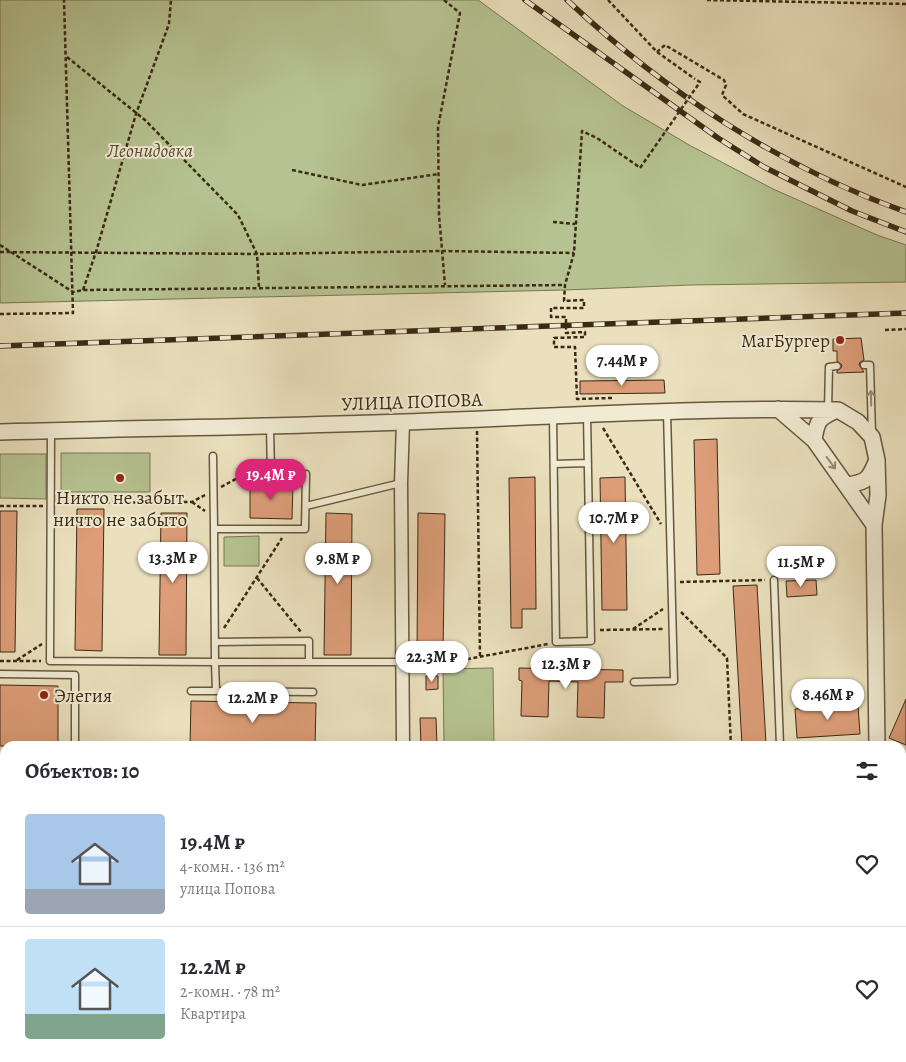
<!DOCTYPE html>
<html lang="ru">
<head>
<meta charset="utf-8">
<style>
  :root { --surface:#fff; --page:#f7f7f7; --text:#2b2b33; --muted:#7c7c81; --line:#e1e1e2; --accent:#db2777 }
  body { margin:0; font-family:Alegreya,serif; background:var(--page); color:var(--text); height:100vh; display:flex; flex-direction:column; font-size:19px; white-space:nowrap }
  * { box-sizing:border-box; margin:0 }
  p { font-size:16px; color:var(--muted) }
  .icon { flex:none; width:28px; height:28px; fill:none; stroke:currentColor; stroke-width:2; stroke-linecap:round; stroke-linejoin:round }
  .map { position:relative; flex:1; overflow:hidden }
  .panel { position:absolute; left:0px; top:741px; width:906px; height:321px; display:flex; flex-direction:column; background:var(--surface); border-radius:15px 15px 0 0; box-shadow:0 5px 20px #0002 }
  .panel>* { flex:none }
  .price { position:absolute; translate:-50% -42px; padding:0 11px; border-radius:18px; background:#fff; color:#222; font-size:16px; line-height:32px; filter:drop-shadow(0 1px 2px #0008) }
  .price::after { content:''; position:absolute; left:50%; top:30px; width:15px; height:11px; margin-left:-8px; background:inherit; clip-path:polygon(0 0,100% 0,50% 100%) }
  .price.on { background:var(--accent); color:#fff }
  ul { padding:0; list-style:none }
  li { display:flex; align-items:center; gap:15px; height:125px; padding:0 25px }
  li+li { border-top:1px solid var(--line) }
  li span { display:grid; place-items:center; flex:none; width:140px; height:100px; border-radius:5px; color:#555 }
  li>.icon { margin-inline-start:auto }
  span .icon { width:60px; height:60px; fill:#fffc; stroke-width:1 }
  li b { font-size:21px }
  h2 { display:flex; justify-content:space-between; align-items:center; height:60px; padding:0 25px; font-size:21px }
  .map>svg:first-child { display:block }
  .green { fill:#b6c291; stroke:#787652 }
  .building { fill:#dc9d78; stroke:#3a2a14 }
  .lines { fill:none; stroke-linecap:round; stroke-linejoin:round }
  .service-casing { stroke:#66583e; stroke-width:9 }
  .minor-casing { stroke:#66583e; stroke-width:15 }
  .tertiary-casing { stroke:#66583e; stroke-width:18 }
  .path { stroke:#3a2a14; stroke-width:2.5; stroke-dasharray:4 2.5; stroke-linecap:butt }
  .service { stroke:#f1ebd4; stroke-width:6 }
  .minor { stroke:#f1ebd4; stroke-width:12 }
  .tertiary { stroke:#f1ebd4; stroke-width:15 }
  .rail-casing { stroke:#3a2a14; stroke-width:5.5 }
  .rail { stroke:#f1ebd4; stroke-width:4; stroke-dasharray:11; stroke-linecap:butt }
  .path-bridge { stroke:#3a2a14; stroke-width:2.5; stroke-dasharray:4 2.5; stroke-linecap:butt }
  .oneway { stroke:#968a74 }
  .poi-dot { fill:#8f2418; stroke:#f1ebd4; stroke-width:2 }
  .labels { text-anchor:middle; stroke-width:4; stroke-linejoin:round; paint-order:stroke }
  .park-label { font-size:19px; font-style:italic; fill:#595033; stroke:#f1ebd4 }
  .poi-label { font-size:19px; fill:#3a2a14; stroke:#f1ebd4; text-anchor:end }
  .street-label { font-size:19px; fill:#3a2a14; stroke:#f1ebd4 }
</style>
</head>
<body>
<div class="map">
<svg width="906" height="1062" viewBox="0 0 906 1062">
  <rect width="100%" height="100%" fill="#eae0bd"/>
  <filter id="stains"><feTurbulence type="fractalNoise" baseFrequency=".004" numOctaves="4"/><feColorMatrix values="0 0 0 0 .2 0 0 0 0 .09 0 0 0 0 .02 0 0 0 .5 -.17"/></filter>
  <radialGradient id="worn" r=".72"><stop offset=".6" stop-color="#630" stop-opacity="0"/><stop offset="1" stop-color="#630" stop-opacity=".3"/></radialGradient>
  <path class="green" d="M0 0H478L623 106 691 146 773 189 877 235 906 245V282L690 285 565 290 0 303Z
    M61 453H150V492H61Z
    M0 454H46V499L0 498Z
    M259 536V566H224V537Z
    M493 668 494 746H444L443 669Z"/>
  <path class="building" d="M861 338 864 360 860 362 859 365 864 372 837 373V371L841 368 842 365 837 361V351H833V339Z
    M664 380 665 393 580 394V381Z
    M717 439 720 574 697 575 694 440Z
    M535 477 536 609H522V628H511L509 478Z
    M625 477 627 610H602L600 478Z
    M250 483 293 484 292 519 250 518Z
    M77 509H104L102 651 75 650Z
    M0 511H17L15 652H0Z
    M161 513H187L186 655H159Z
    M326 513 352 514 351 655H324Z
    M418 513 445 514 443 655H417Z
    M816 580 817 595 787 597 786 581Z
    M757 585 766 744 742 745 733 586Z
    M519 668 623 670V682H605L604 718 577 717 578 682 549 681 548 717 521 716 522 681 519 680Z
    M426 676H438V689L426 690Z
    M0 685 58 686V746H0Z
    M906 699V745L889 738Z
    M191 701 316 703 315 746H190Z
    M858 705 860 734 797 738 795 709Z
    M420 718H436L437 746H421Z"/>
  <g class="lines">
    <defs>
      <path id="service" d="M864 365H870L872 434
        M828 409 829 367 837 366
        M553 416 556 642 591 641 587 414
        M270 427 271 474H306L305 529H214L215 662H402
        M51 431 50 661 215 662 216 691 313 692
        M213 456 214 529
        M554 464 588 463
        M306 506 401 483
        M774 580 780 746
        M215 642 309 641V662
        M0 674 75 675V746
        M634 682 674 681 667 412
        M191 691H216
        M0 800H5
        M0 1026H5
        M104 1058V1062
        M198 1058V1062
        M612 1058 613 1062
        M285 1062 290 1058
        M382 1062V1058"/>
      <path id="minor" d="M403 422 401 483 403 746
        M901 825 906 818
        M403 1058V1062
        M740 1062 744 1058"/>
      <path id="tertiary" d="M778 409 814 440 874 525
        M838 410 858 422 872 437 877 460 878 495 874 525 877 746
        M0 432C135 428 270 427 404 422 549 417 693 407 838 410
        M814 440C817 420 819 418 837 410
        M848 485C867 482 869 479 876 462
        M901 770 906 772"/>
    </defs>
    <use href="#service" class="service-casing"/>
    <use href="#minor" class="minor-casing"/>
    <use href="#tertiary" class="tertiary-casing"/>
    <path class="path" d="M444 0 460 13 438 127 439 215 445 285
      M608 0 657 52 695 79
      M707 0 906 4
      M657 52 665 45 724 80 726 85 722 95 743 114 906 187
      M67 57 145 120 238 215 257 254 259 287
      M292 170 362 185 439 174
      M553 222 575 224
      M0 245 73 292 83 290 565 285
      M0 252 257 254 442 251 574 253
      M83 290 96 252 136 114 169 24 171 0
      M0 314 73 313 64 0
      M885 330 906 329
      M612 398 577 399 575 347H554V338L585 337V332L566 333V317H551V308H584V300L564 301 565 285 574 253 582 131 597 138 635 164
      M603 428 661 524
      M477 431 480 657
      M221 487 245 474H262
      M192 502 205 511
      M60 503 192 502 205 495
      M0 506H43
      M257 578 301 632
      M680 582 765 580
      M681 612 727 658 731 746
      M224 628 282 538
      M633 629 663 609
      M600 630 664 629
      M17 660 42 644
      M0 661H41
      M415 661 468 659 548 644
      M573 662V650"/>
    <use href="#service" class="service"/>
    <use href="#minor" class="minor"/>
    <use href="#tertiary" class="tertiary"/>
    <defs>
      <path id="rail" d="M525 0 718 138 764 167 852 211 906 232
        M567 0C664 91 780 167 906 212
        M0 346 906 313"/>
    </defs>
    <use href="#rail" class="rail-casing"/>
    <use href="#rail" class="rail"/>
    <path class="path-bridge" d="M635 164 640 168 700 82 695 79"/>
  </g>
  <defs><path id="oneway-shaft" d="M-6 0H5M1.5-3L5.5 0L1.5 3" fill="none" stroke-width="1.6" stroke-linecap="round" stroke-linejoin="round" transform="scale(1.25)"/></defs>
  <g class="oneway">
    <use href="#oneway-shaft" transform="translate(871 398) rotate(-92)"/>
    <use href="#oneway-shaft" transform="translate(831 463) rotate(54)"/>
  </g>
  <g class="poi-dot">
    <circle cx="840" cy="340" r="5"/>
    <circle cx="120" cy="478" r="5"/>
    <circle cx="44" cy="695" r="5"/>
  </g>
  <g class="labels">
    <g class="park-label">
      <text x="150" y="157">Леонидовка</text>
    </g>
    <g class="poi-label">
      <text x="830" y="347">МагБургер</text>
      <text x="120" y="504" text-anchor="middle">Никто не забыт<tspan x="120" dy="22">ничто не забыто</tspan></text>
      <text x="54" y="702" text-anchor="start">Элегия</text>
    </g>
    <g class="street-label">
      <text transform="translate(412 401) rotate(-2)" y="7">УЛИЦА ПОПОВА</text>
    </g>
  </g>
  <rect width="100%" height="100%" filter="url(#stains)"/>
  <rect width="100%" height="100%" fill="url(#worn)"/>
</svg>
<b class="price" style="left:622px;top:387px">7.44M ₽</b>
<b class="price on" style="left:271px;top:501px">19.4M ₽</b>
<b class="price" style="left:614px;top:544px">10.7M ₽</b>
<b class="price" style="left:173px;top:584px">13.3M ₽</b>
<b class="price" style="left:338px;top:585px">9.8M ₽</b>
<b class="price" style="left:801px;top:588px">11.5M ₽</b>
<b class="price" style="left:432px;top:683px">22.3M ₽</b>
<b class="price" style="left:566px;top:690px">12.3M ₽</b>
<b class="price" style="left:828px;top:721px">8.46M ₽</b>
<b class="price" style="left:253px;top:724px">12.2M ₽</b>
<section class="panel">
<h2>Объектов: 10<svg class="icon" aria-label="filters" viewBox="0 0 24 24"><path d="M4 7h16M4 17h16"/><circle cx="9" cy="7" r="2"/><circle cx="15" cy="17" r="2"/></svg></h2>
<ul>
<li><span style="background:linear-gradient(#a9c7e8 75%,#9aa5b1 0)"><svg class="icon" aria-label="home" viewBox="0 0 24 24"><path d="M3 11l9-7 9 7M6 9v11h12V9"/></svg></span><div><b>19.4M ₽</b><p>4-комн. · 136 m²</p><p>улица Попова</p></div><svg class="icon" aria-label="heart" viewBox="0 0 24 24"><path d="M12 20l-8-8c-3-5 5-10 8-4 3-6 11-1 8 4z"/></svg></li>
<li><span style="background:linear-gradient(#bfe0f5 75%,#7fa58c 0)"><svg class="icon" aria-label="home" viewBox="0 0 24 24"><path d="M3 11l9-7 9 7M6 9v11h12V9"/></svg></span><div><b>12.2M ₽</b><p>2-комн. · 78 m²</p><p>Квартира</p></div><svg class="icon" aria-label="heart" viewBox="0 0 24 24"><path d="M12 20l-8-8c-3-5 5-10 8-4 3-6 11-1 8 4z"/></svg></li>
</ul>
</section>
</div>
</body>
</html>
